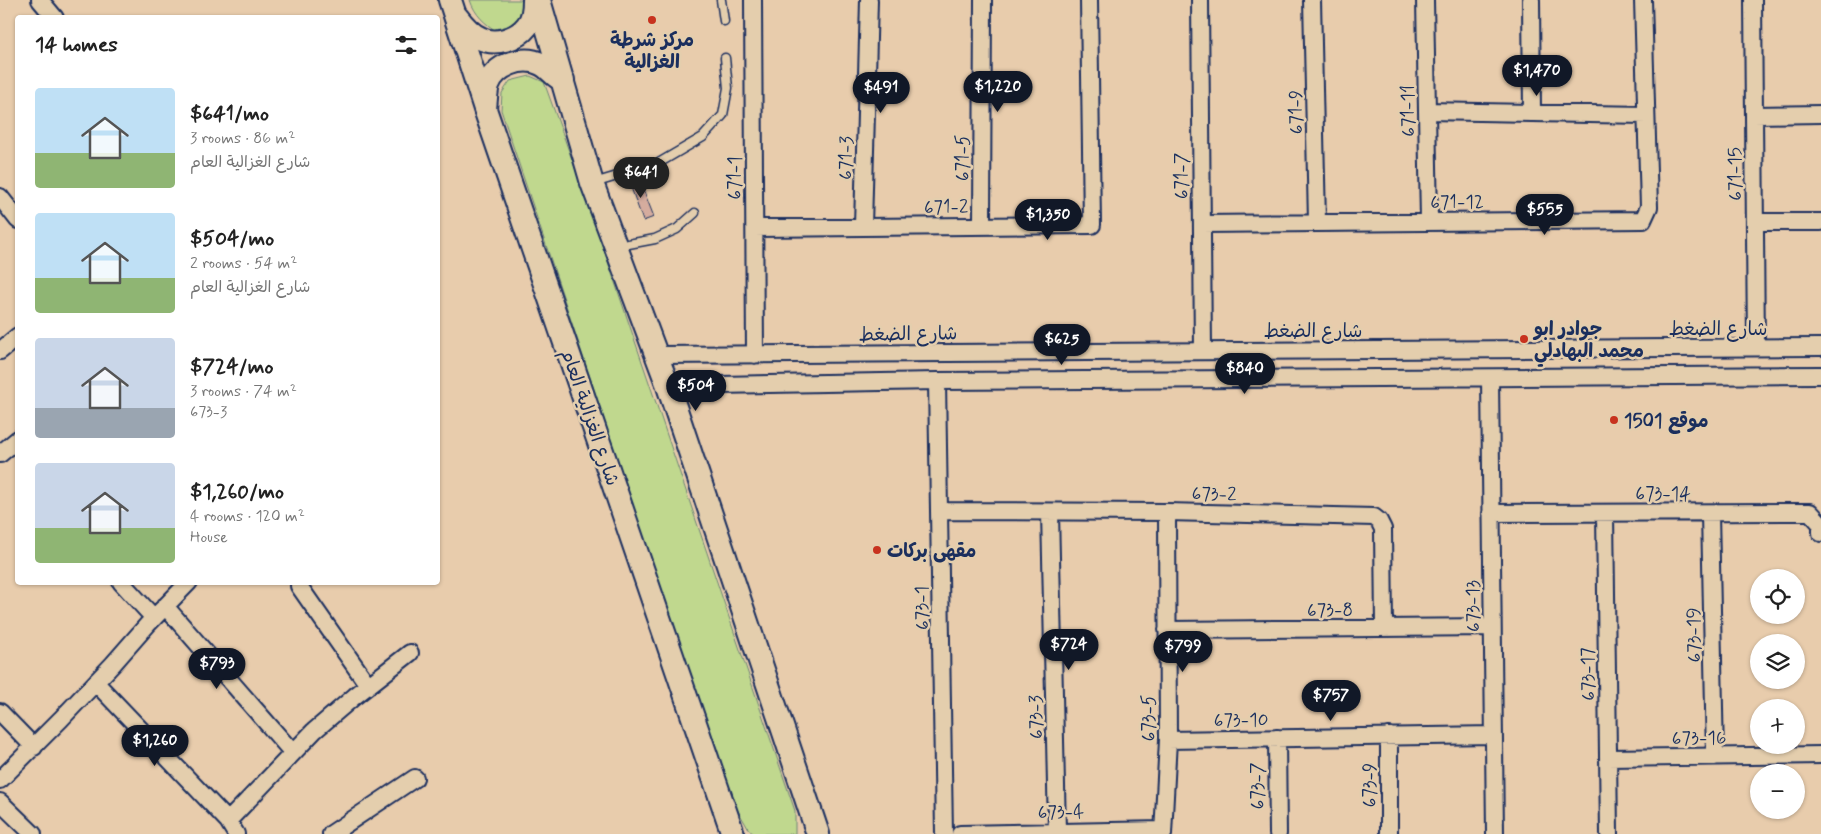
<!DOCTYPE html>
<html lang="en">
<head>
<meta charset="utf-8">
<style>
  :root { --surface:#fff; --page:#f2f2f2; --text:#222; --muted:#767676; --accent:#111827 }
  body { margin:0; font-family:Mynerve,"Playpen Sans Arabic",sans-serif; background:var(--page); color:var(--text); height:100vh; display:flex; flex-direction:column; font-size:19px; white-space:nowrap }
  * { box-sizing:border-box; margin:0 }
  p { font-size:16px; color:var(--muted) }
  .icon { flex:none; width:28px; height:28px; fill:none; stroke:currentColor; stroke-width:2; stroke-linecap:round; stroke-linejoin:round }
  .map { position:relative; flex:1; overflow:hidden }
  .details { position:absolute; left:15px; top:15px; width:425px; height:570px; display:flex; flex-direction:column; background:var(--surface); border-radius:5px; box-shadow:0 1px 4px #0004 }
  .details>* { flex:none }
  .tools { position:absolute; left:1750px; top:569px; display:grid; gap:10px }
  .tools a { display:grid; place-items:center; width:55px; height:55px; border-radius:50%; background:var(--surface); box-shadow:0 1px 4px #0004; font-size:25px }
  .price { position:absolute; translate:-50% -42px; padding:0 11px; border-radius:18px; background:var(--accent); color:#fff; font-size:16px; line-height:32px; filter:drop-shadow(0 1px 2px #0008) }
  .price::after { content:''; position:absolute; left:50%; top:30px; width:15px; height:11px; margin-left:-8px; background:inherit; clip-path:polygon(0 0,100% 0,50% 100%) }
  .price.on { background:#222; color:#fff }
  ul { padding:0; list-style:none }
  li { display:flex; align-items:center; gap:15px; height:125px; padding:0 20px }
  li span { display:grid; place-items:center; flex:none; width:140px; height:100px; border-radius:5px; color:#555 }
  li>.icon { margin-inline-start:auto }
  span .icon { width:60px; height:60px; fill:#fffc; stroke-width:1 }
  li b { font-size:21px }
  h2 { display:flex; justify-content:space-between; align-items:center; height:60px; padding:0 20px; font-size:21px }
  .map>svg:first-child { display:block }
  .green { fill:#c0d88e; stroke:#6e8476 }
  .building { fill:#d5ac9e; stroke:#1b2f5e }
  .lines { fill:none; stroke-linecap:round; stroke-linejoin:round }
  .lane-casing { stroke:#1b2f5e; stroke-width:11 }
  .street-casing { stroke:#1b2f5e; stroke-width:20 }
  .secondary-casing { stroke:#1b2f5e; stroke-width:26 }
  .lane { stroke:#e4cead; stroke-width:8 }
  .street { stroke:#e4cead; stroke-width:16 }
  .secondary { stroke:#e4cead; stroke-width:22 }
  .poi-dot { fill:#c8321e; stroke:#e4cead; stroke-width:2 }
  .labels { text-anchor:middle; stroke-width:5; stroke-linejoin:round; paint-order:stroke }
  .poi-label { font-size:19px; font-weight:bold; fill:#1b2f5e; stroke:#e4cead; text-anchor:start }
  .street-label { font-size:19px; fill:#1b2f5e; stroke:#e4cead }
</style>
</head>
<body>
<div class="map">
<svg width="1821" height="834" viewBox="0 0 1821 834">
  <rect width="100%" height="100%" fill="#e8ccac"/>
  <filter id="ink" filterUnits="userSpaceOnUse"><feTurbulence type="fractalNoise" baseFrequency=".02" numOctaves="2"/><feDisplacementMap in="SourceGraphic" scale="10" xChannelSelector="R" yChannelSelector="G"/><feConvolveMatrix kernelMatrix="1 2 1 2 8 2 1 2 1" color-interpolation-filters="sRGB"/></filter>
  <g filter="url(#ink)">
    <path class="green" d="M470 0H530L531 17 498 32C485 24 475 15 470 0Z
      M530 76 544 82 592 215 795 811V834H754L749 830 729 795 501 110 502 93 510 81Z"/>
    <path class="building" d="M638 176 654 217 643 221 628 179Z"/>
    <g class="lines">
      <defs>
        <path id="lane" d="M721 0 724 21
          M594 183 657 164 703 137 723 115 728 88 725 58
          M618 246 655 239 677 229 695 213"/>
        <path id="street" d="M40 0 55 18
          M753 0 755 355
          M1200 0 1203 351
          M1312 0 1317 222
          M1425 0 1429 221
          M1531 0 1532 113
          M1753 0 1756 347
          M1427 111 1646 115
          M1754 115 1821 114
          M0 197 18 220
          M1755 222H1821
          M1202 224 1643 220 1649 207 1643 0
          M982 225 983 0
          M863 226 869 0
          M755 228 1092 225 1089 0
          M0 351 18 336
          M656 355 1821 347
          M1490 378 1495 834
          M937 381 944 834
          M668 386 937 381 1821 375
          M0 454 18 439
          M939 511 1167 512 1374 517 1379 521 1383 529 1384 628
          M1050 512 1057 831
          M1491 513 1810 512 1821 524V533
          M1605 513 1609 834
          M1710 513 1715 757
          M121 582 154 618
          M299 586 368 685
          M165 606 293 753
          M1167 630 1492 627
          M96 683 228 821 236 834
          M0 712 34 747
          M1277 738 1278 834
          M1168 740 1494 735
          M1608 758 1821 755
          M0 780 61 719 113 664 148 624 189 582
          M0 802 33 834
          M228 821 314 731 355 696 410 653
          M331 834 415 778
          M960 834 1162 830
          M1163 834 1168 740 1167 512
          M1389 834V736"/>
        <path id="secondary" d="M450 0 485 109 733 834
          M539 0 592 183 668 386 818 834
          M457 17C463 25 471 34 480 38 495 46 517 39 527 26 533 19 534 9 534 0
          M485 108C486 101 486 92 488 85 495 65 523 55 541 64 550 68 554 77 563 80"/>
      </defs>
      <use href="#lane" class="lane-casing"/>
      <use href="#street" class="street-casing"/>
      <use href="#secondary" class="secondary-casing"/>
      <use href="#lane" class="lane"/>
      <use href="#street" class="street"/>
      <use href="#secondary" class="secondary"/>
    </g>
  </g>
  <g class="poi-dot">
    <circle cx="652" cy="20" r="5"/>
    <circle cx="1524" cy="339" r="5"/>
    <circle cx="1614" cy="420" r="5"/>
    <circle cx="877" cy="550" r="5"/>
  </g>
  <g class="labels">
    <g class="poi-label">
      <text x="652" y="46" text-anchor="middle">مركز شرطة<tspan x="652" dy="22">الغزالية</tspan></text>
      <text x="1534" y="335">جوادر ابو<tspan x="1534" dy="22">محمد البهادلي</tspan></text>
      <text x="1624" y="427">موقع 1501</text>
      <text x="887" y="557">مقهى بركات</text>
    </g>
    <g class="street-label">
      <text transform="translate(1407 111) rotate(-91)" y="7">671-11</text>
      <text transform="translate(1295 112) rotate(-91)" y="7">671-9</text>
      <text transform="translate(845 158) rotate(-89)" y="7">671-3</text>
      <text transform="translate(962 158) rotate(-90)" y="7">671-5</text>
      <text transform="translate(1734 174) rotate(-91)" y="7">671-15</text>
      <text transform="translate(1181 176) rotate(-90)" y="7">671-7</text>
      <text transform="translate(734 178) rotate(-90)" y="7">671-1</text>
      <text transform="translate(1457 201) rotate(-1)" y="7">671-12</text>
      <text transform="translate(946 206) rotate(-1)" y="7">671-2</text>
      <text x="1718" y="335">شارع الضغط</text>
      <text x="1313" y="337">شارع الضغط</text>
      <text transform="translate(908 333) rotate(-1)" y="7">شارع الضغط</text>
      <text transform="translate(591 417) rotate(71)" y="7">شارع الغزالية العام</text>
      <text transform="translate(1214 493) rotate(1)" y="7">673-2</text>
      <text x="1663" y="500">673-14</text>
      <text transform="translate(1472 606) rotate(-91)" y="7">673-13</text>
      <text transform="translate(921 608) rotate(-91)" y="7">673-1</text>
      <text transform="translate(1330 609) rotate(-1)" y="7">673-8</text>
      <text transform="translate(1693 635) rotate(-91)" y="7">673-19</text>
      <text transform="translate(1587 674) rotate(-91)" y="7">673-17</text>
      <text transform="translate(1035 717) rotate(-91)" y="7">673-3</text>
      <text transform="translate(1148 718) rotate(-90)" y="7">673-5</text>
      <text transform="translate(1241 719) rotate(-1)" y="7">673-10</text>
      <text transform="translate(1699 737) rotate(-1)" y="7">673-16</text>
      <text transform="translate(1369 785) rotate(-90)" y="7">673-9</text>
      <text transform="translate(1257 786) rotate(-90)" y="7">673-7</text>
      <text transform="translate(1061 811) rotate(-1)" y="7">673-4</text>
    </g>
  </g>
</svg>
<div class="tools">
<a><svg class="icon" aria-label="locate" viewBox="0 0 24 24"><circle cx="12" cy="12" r="6"/><path d="M12 2v4M12 18v4M2 12h4M18 12h4"/></svg></a>
<a><svg class="icon" aria-label="layers" viewBox="0 0 24 24"><path d="M12 4l9 5-9 5-9-5zM3 14l9 5 9-5"/></svg></a>
<a>+</a>
<a>−</a>
</div>
<b class="price" style="left:1537px;top:97px">$1,470</b>
<b class="price" style="left:998px;top:113px">$1,220</b>
<b class="price" style="left:881px;top:114px">$491</b>
<b class="price on" style="left:641px;top:199px">$641</b>
<b class="price" style="left:1545px;top:236px">$555</b>
<b class="price" style="left:1048px;top:241px">$1,350</b>
<b class="price" style="left:1062px;top:366px">$625</b>
<b class="price" style="left:1245px;top:395px">$840</b>
<b class="price" style="left:696px;top:412px">$504</b>
<b class="price" style="left:1069px;top:671px">$724</b>
<b class="price" style="left:1183px;top:673px">$799</b>
<b class="price" style="left:217px;top:690px">$793</b>
<b class="price" style="left:1331px;top:722px">$757</b>
<b class="price" style="left:155px;top:767px">$1,260</b>
<section class="details">
<h2>14 homes<svg class="icon" aria-label="filters" viewBox="0 0 24 24"><path d="M4 7h16M4 17h16"/><circle cx="9" cy="7" r="2"/><circle cx="15" cy="17" r="2"/></svg></h2>
<ul>
<li><span style="background:linear-gradient(#bfe0f5 65%,#8fb573 0)"><svg class="icon" aria-label="home" viewBox="0 0 24 24"><path d="M3 11l9-7 9 7M6 9v11h12V9"/></svg></span><div><b>$641/mo</b><p>3 rooms · 86 m²</p><p>شارع الغزالية العام</p></div></li>
<li><span style="background:linear-gradient(#bfe0f5 65%,#8fb573 0)"><svg class="icon" aria-label="home" viewBox="0 0 24 24"><path d="M3 11l9-7 9 7M6 9v11h12V9"/></svg></span><div><b>$504/mo</b><p>2 rooms · 54 m²</p><p>شارع الغزالية العام</p></div></li>
<li><span style="background:linear-gradient(#c9d6e8 70%,#9aa5b1 0)"><svg class="icon" aria-label="home" viewBox="0 0 24 24"><path d="M3 11l9-7 9 7M6 9v11h12V9"/></svg></span><div><b>$724/mo</b><p>3 rooms · 74 m²</p><p>673-3</p></div></li>
<li><span style="background:linear-gradient(#c9d6e8 65%,#8fb573 0)"><svg class="icon" aria-label="home" viewBox="0 0 24 24"><path d="M3 11l9-7 9 7M6 9v11h12V9"/></svg></span><div><b>$1,260/mo</b><p>4 rooms · 120 m²</p><p>House</p></div></li>
</ul>
</section>
</div>
</body>
</html>
